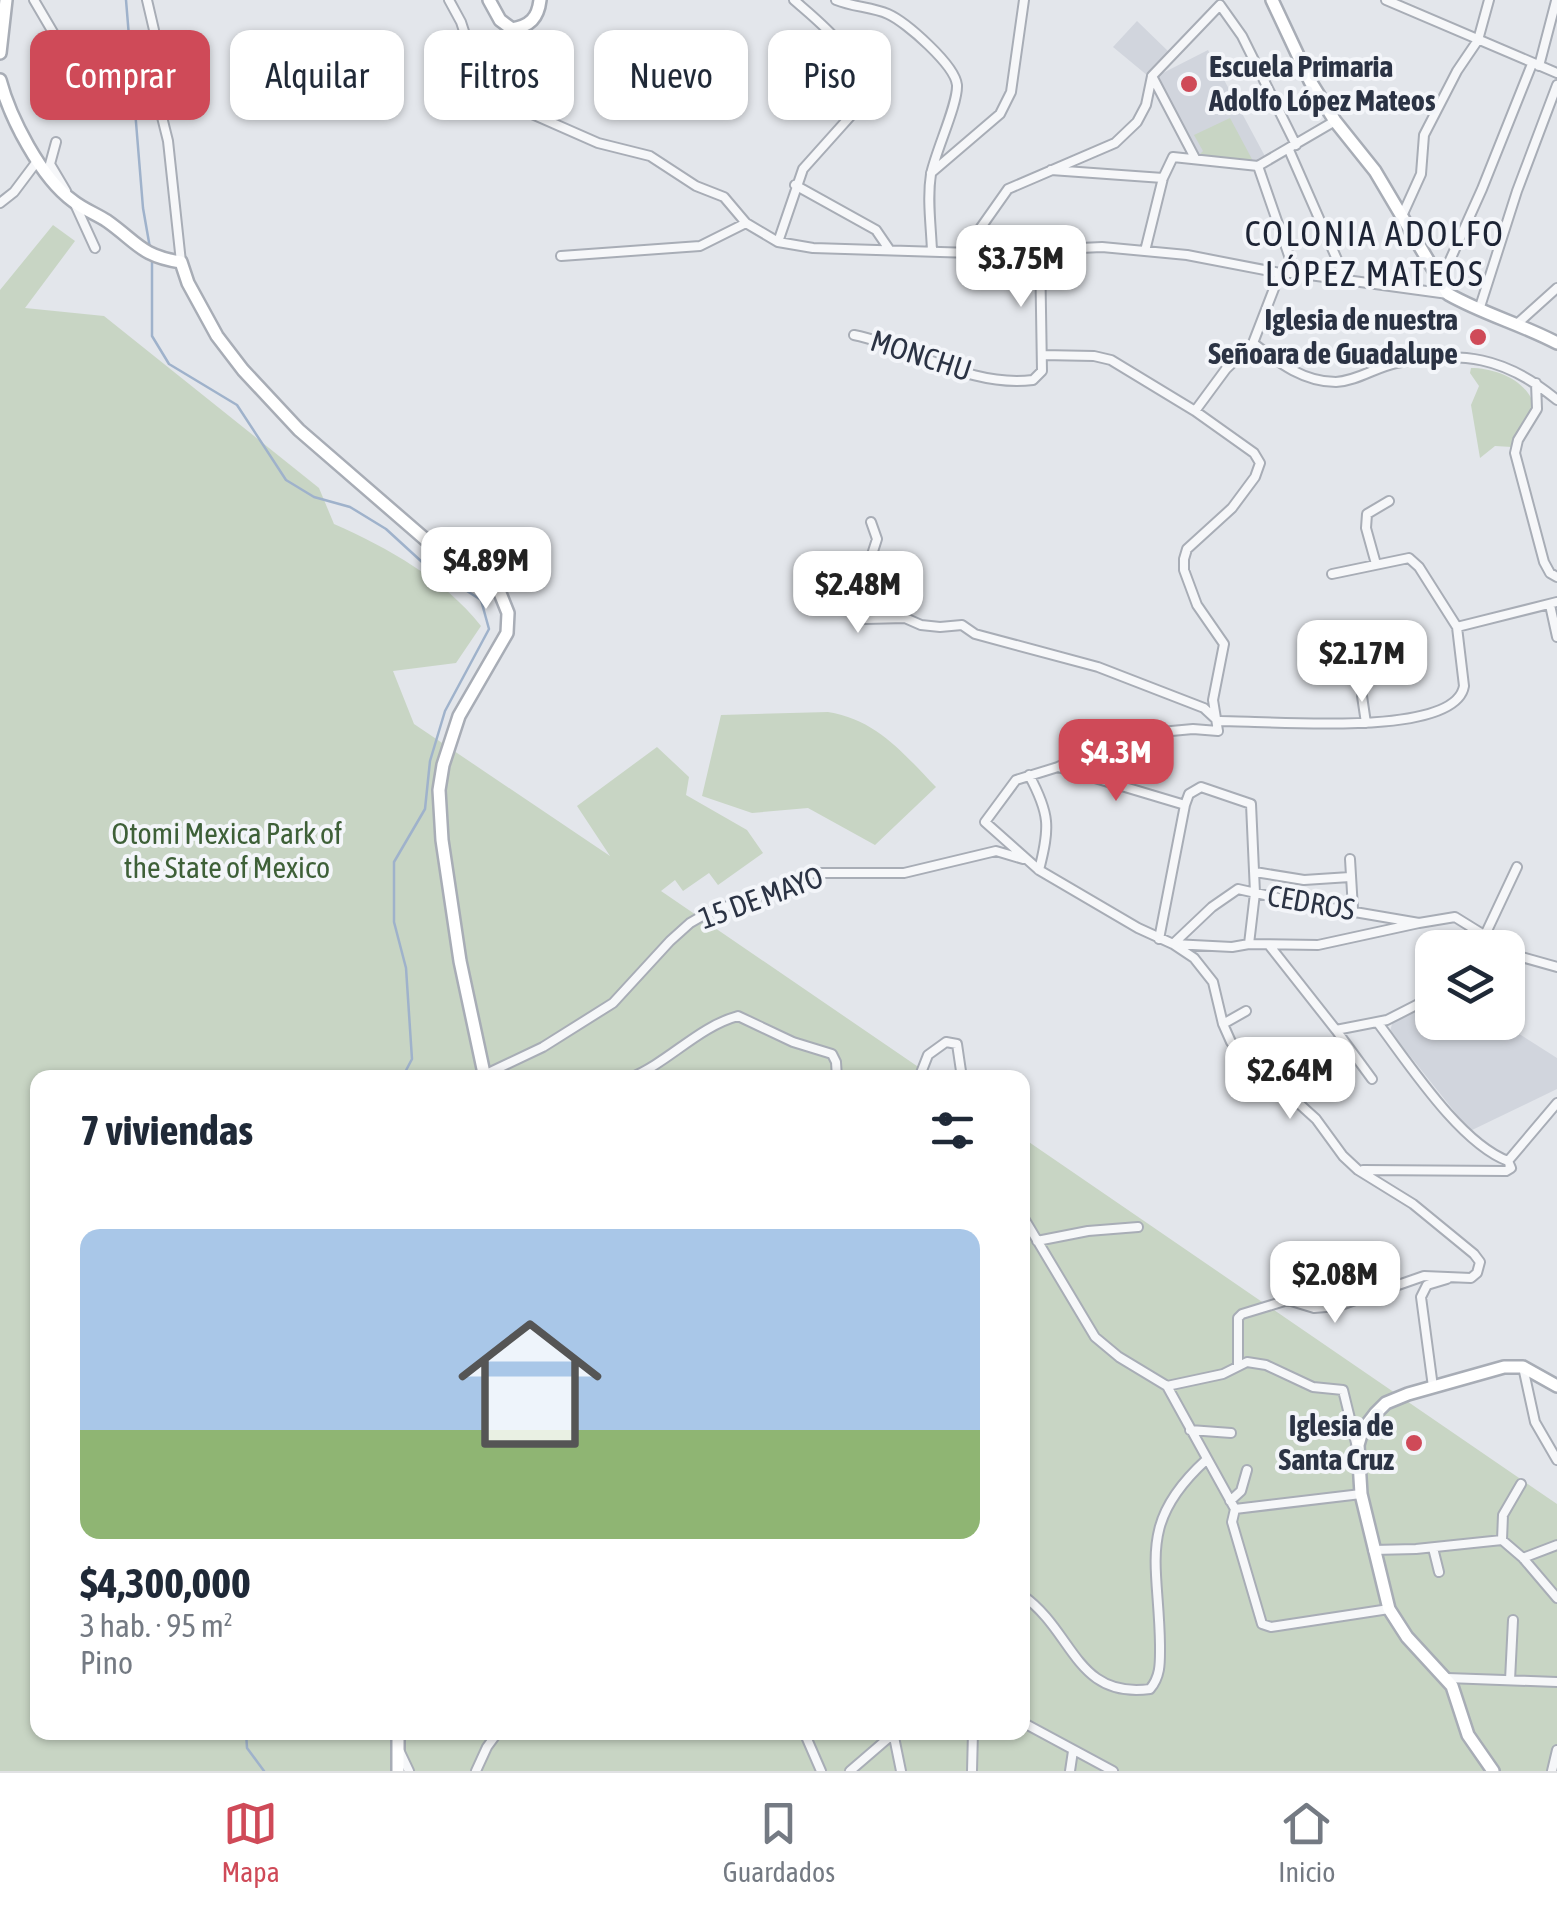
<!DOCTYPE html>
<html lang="es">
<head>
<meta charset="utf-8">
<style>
  :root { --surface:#fff; --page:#f6f6f7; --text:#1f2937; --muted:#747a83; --line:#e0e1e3; --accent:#cf4a58 }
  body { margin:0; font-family:"Asap Condensed",sans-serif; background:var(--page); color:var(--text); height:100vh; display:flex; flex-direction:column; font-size:38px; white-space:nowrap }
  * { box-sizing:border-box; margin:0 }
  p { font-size:32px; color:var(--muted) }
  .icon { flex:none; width:55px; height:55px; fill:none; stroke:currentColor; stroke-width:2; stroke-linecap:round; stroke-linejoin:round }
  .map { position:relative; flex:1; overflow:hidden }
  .panel { position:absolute; left:30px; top:1070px; width:1000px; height:670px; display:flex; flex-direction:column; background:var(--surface); border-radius:20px; box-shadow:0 2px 8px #0004 }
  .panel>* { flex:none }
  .top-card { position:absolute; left:30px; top:30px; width:1000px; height:90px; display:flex; gap:20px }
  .tools { position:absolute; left:1415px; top:930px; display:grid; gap:20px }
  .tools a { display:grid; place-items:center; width:110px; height:110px; border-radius:20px; background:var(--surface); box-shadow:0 2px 8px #0004; font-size:50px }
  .price { position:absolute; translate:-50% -85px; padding:0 22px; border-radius:20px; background:#fff; color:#222; font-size:32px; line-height:65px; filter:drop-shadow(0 2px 5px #0008) }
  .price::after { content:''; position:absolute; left:50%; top:60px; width:30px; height:22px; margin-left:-15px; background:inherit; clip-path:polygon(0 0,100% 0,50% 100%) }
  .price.on { background:var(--accent); color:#fff }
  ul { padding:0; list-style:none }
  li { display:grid; align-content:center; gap:20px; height:530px; padding:0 50px }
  li span { display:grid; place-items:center; height:310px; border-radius:20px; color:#555 }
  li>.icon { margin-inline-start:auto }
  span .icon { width:180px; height:180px; fill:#fffc; stroke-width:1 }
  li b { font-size:42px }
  h2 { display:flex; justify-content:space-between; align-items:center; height:120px; padding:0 50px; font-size:42px }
  .tag { padding:0 35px; border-radius:20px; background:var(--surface); box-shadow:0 2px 8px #0004; font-size:35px; line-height:90px }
  .tag.on { background:var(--accent); color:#fff }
  .tab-bar { display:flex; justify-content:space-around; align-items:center; height:140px; border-top:2px solid var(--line); background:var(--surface); font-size:28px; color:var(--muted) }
  .tab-bar a { display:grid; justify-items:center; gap:5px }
  .tab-bar .on { color:var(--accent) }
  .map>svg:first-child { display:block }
  .built { fill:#d1d5dd }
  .green { fill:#c8d5c4 }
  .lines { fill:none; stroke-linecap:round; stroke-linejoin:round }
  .stream { stroke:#9fb2cb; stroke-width:2.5 }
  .street-casing { stroke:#a8adb6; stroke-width:12 }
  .secondary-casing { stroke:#a8adb6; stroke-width:16 }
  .street { stroke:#f6f7f9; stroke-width:8 }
  .secondary { stroke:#fff; stroke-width:11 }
  .poi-dot { fill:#cf4a58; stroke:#f3f5f9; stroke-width:4 }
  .labels { text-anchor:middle; stroke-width:8; stroke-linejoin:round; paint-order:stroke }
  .poi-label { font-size:30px; font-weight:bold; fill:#2b3344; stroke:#f3f5f9; text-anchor:end }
  .street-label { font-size:30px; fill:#2b3344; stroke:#f3f5f9 }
  .park-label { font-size:30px; fill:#3e6038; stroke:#f3f5f9 }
  .quarter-label { font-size:35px; letter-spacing:2.5px; fill:#1d2435; stroke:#f3f5f9 }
</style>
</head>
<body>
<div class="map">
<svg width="1557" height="1771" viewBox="0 0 1557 1771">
  <rect width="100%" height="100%" fill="#e3e6eb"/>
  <path class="built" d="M1137 21 1169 52 1148 76 1113 47Z
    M1208 50 1267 160 1253 163 1200 155 1155 77Z
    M1432 1002V1022L1502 1023 1557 1058V1089L1470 1131 1390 1031 1393 1021Z"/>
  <path class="green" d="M1230 118 1253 161 1200 154 1203 151 1194 135Z
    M53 225 75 241 25 308 104 316 319 488 334 524C388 548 444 579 481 626L456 663 393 671 414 724 610 856 577 806 657 747 689 777 686 795 747 830 763 853 718 885 709 873 683 891 675 880 661 891 933 1077 38 1078V1732H1022L1023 1138 1557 1504V1771H0V290Z
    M1471 368C1497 368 1531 382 1535 410L1512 447 1495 446 1480 458 1471 405 1479 386 1470 373Z
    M828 712C877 720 903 753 936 787L875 845 808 808 752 813 702 796 721 715Z"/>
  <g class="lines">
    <path class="stream" d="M126 0 143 208 150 248
      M152 261V336L169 364 237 405 286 480 314 497 350 507 386 529 422 562 481 600 489 629 445 711 430 761 425 809 394 862V922L406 968 412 1059 402 1078
      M246 1732 247 1748 264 1771"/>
    <defs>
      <path id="street" d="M34 0 88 92
        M147 0 154 30 155 89 168 141 181 262
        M449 0 461 22 475 65 507 103 598 143 650 156 696 186 724 197 746 223
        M836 0C853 7 872 7 888 14 906 22 955 65 957 85 958 104 936 150 931 174 927 199 931 225 932 251
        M1386 0 1557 73
        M1539 66 1556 1
        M1152 76 1195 158
        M56 142 50 164 66 191
        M1289 150 1346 280
        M1258 166 1295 273
        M1258 166 1335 121
        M1051 170 1163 178
        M931 173 1000 114 1011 92 1024 0
        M795 185 876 230 889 249
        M74 202 95 248
        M0 203 14 192 38 160
        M1402 216 1421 174 1424 135 1457 71 1478 40 1489 0
        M778 242 803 169 863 102C866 58 824 26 794 0
        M1145 251 1163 178 1173 157 1258 166
        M972 253 977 233 1008 189 1115 143 1137 122 1146 105 1152 76 1220 5 1242 36 1296 145
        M561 256 700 246 746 223 778 242 813 248 972 253 1102 247 1187 255 1280 273H1295L1448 294
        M1443 286 1446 269 1482 189 1532 64
        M1479 310 1517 191 1557 85
        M1518 323 1557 288
        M854 335C914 347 969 388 1033 380L1042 371 1040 250
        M1253 343C1278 362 1303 382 1336 382 1357 381 1376 367 1396 363 1462 350 1506 357 1557 400
        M1042 355 1094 356 1111 360 1195 411 1254 453 1260 463 1255 477 1232 508 1187 549 1184 559V570L1197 605 1224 644 1213 700 1218 731 1193 729 1139 734 1115 741 1058 767 1016 780 985 822 1039 870 1138 928 1173 944 1232 947 1249 944 1318 945 1419 923
        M1536 383 1537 409 1518 440 1515 453 1544 562 1550 573 1557 577
        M1195 411 1226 369 1253 343 1280 273
        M871 522 877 539 856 604 865 619 905 618 921 625 940 627 962 625 975 634 1098 667 1204 708 1218 721
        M1376 564 1366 528 1367 514 1389 501
        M1332 574 1409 558 1419 567 1457 627
        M1550 605 1557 637
        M1457 627 1557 602
        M1362 696 1366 723
        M1218 721C1261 720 1455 740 1464 686L1457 627
        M1058 767 1185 805
        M1029 775C1050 814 1050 827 1039 870
        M1350 859 1353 909
        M1255 872 1304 880 1350 877
        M1485 935 1517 867
        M1159 939 1185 805 1189 794 1201 787 1251 804 1255 893 1249 944
        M1173 944 1194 958 1213 982 1223 1024 1231 1042 1316 1119 1343 1156 1358 1170 1413 1204 1474 1254 1480 1262 1477 1273 1471 1278 1424 1276 1338 1306 1314 1308 1288 1300 1242 1314 1238 1318V1366
        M1173 944 1212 907 1238 889 1296 902 1419 923 1455 917 1505 948
        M1269 945 1336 1030 1387 1020 1432 997
        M1508 949 1518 956 1557 967
        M1378 1023C1409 1064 1460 1143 1508 1161
        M1223 1024 1246 1011
        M1336 1030 1372 1079
        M486 1074 543 1047 613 1003 670 941 690 923 709 912 765 894 813 873H904L996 851 1023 859
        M630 1078C669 1062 698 1027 738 1016L793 1042 832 1054 836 1062 837 1078
        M919 1078 928 1055 946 1042 957 1044 962 1078
        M1363 1170 1506 1171 1511 1168 1508 1161 1557 1103
        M1022 1215 1095 1337 1119 1357 1167 1386 1235 1509 1232 1522 1262 1624 1271 1627 1389 1609
        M1037 1241 1088 1231 1138 1227
        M1523 1367 1535 1422 1557 1460
        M1167 1386 1223 1374 1247 1362 1266 1365 1313 1387 1343 1390 1356 1443
        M1433 1387 1421 1297 1427 1285 1447 1279
        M1190 1430 1231 1433
        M1230 1501 1241 1491 1247 1470
        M1235 1509 1361 1494
        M1502 1540 1503 1515 1521 1484
        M1433 1548 1439 1572
        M1373 1550 1416 1549 1502 1540 1523 1558 1557 1598
        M1523 1558 1557 1545
        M1022 1595C1074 1631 1075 1699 1150 1689 1161 1676 1160 1662 1160 1645 1159 1562 1136 1524 1206 1460
        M1447 1678 1557 1682
        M1510 1680 1513 1620
        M1022 1722 1113 1771
        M804 1732 821 1771
        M893 1732 901 1771
        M400 1752 409 1771
        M476 1771 487 1747 498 1732
        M850 1771 893 1734
        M972 1771 973 1732
        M1070 1771 1073 1751
        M1552 1771 1557 1750"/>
      <path id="secondary" d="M489 0 500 20 512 29C530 26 538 18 540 0
        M1272 0 1310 81 1335 121 1375 171 1448 294C1483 314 1521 324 1557 343
        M0 53 6 0
        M0 80C10 118 41 178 73 201 83 209 96 214 107 221 138 243 141 256 181 262L188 283 217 336 243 370 299 430 426 540 486 572 496 583 508 613 507 633 459 716 443 765 439 790 442 840 460 961 485 1078
        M398 1732V1771
        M1493 1771 1468 1735 1452 1686 1407 1637 1389 1609 1361 1494 1358 1445 1362 1431 1375 1414 1386 1403 1408 1394 1504 1367H1523L1557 1386"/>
    </defs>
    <use href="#street" class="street-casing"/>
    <use href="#secondary" class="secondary-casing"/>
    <use href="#street" class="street"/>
    <use href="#secondary" class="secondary"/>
  </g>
  <g class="poi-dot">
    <circle cx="1189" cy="84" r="10"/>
    <circle cx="1478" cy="337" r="10"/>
    <circle cx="1414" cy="1443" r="10"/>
  </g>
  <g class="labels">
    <g class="poi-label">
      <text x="1209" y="77" text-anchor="start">Escuela Primaria<tspan x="1209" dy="34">Adolfo López Mateos</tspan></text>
      <text x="1458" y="330">Iglesia de nuestra<tspan x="1458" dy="34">Señoara de Guadalupe</tspan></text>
      <text x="1394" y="1436">Iglesia de<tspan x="1394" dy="34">Santa Cruz</tspan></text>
    </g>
    <g class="street-label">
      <text transform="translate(921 356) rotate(18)" y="10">MONCHU</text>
      <text transform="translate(761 898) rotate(-20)" y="10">15 DE MAYO</text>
      <text transform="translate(1311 903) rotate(10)" y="10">CEDROS</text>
    </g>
    <g class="park-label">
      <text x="227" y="844">Otomi Mexica Park of<tspan x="227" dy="34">the State of Mexico</tspan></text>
    </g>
    <g class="quarter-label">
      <text x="1375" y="246">COLONIA ADOLFO<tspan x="1375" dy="40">LÓPEZ MATEOS</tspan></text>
    </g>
  </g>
</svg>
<div class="tools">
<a><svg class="icon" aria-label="layers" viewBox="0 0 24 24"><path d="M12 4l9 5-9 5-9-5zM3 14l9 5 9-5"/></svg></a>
</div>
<b class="price" style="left:1021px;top:310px">$3.75M</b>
<b class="price" style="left:486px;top:612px">$4.89M</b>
<b class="price" style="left:858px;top:636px">$2.48M</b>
<b class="price" style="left:1362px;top:705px">$2.17M</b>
<b class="price on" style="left:1116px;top:804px">$4.3M</b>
<b class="price" style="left:1290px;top:1122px">$2.64M</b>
<b class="price" style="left:1335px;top:1326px">$2.08M</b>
<div class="top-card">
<a class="tag on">Comprar</a>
<a class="tag">Alquilar</a>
<a class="tag">Filtros</a>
<a class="tag">Nuevo</a>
<a class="tag">Piso</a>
</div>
<section class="panel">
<h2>7 viviendas<svg class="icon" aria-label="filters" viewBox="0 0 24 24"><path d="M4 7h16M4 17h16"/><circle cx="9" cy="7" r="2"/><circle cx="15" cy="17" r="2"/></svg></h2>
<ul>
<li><span style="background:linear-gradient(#a9c7e8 65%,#8fb573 0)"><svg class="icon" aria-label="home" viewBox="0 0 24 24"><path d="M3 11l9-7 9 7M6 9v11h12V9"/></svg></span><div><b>$4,300,000</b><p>3 hab. · 95 m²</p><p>Pino</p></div></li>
</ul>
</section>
</div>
<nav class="tab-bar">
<a class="on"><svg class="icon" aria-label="map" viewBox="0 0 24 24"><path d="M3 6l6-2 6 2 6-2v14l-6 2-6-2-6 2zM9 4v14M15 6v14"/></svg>Mapa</a>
<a><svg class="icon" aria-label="saved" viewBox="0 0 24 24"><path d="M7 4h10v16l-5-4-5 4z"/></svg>Guardados</a>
<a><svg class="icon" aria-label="home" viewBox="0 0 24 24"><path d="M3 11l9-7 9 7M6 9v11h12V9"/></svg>Inicio</a>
</nav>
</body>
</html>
